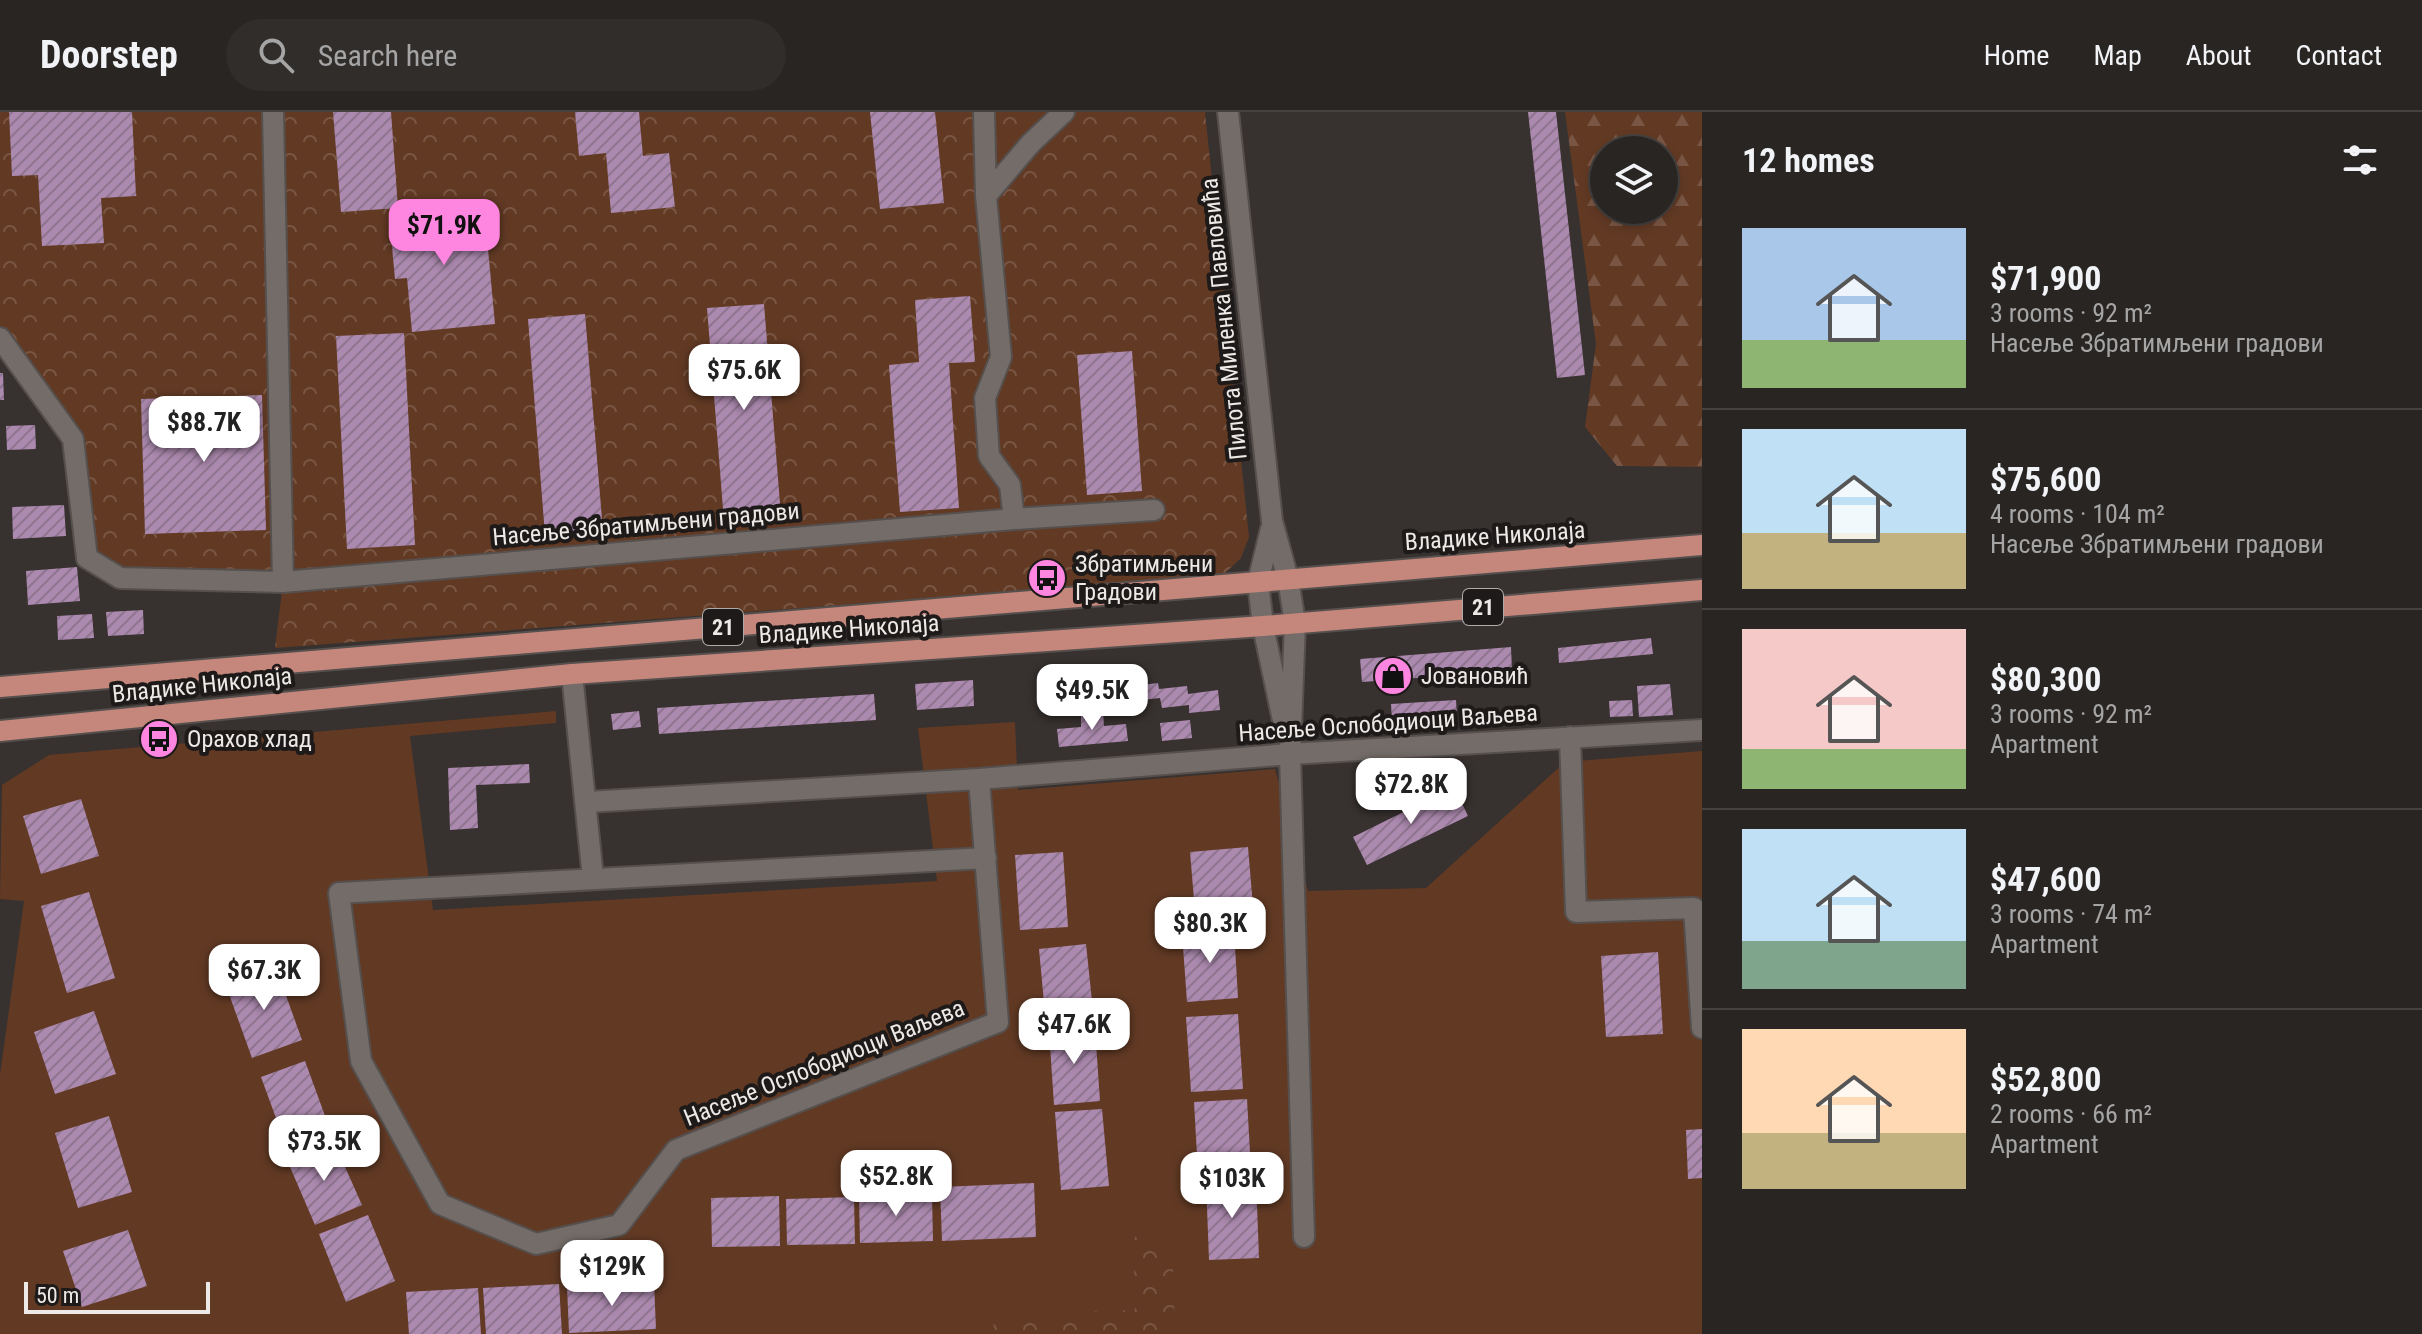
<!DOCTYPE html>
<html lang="en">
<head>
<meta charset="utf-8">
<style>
  :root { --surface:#292523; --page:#312d2b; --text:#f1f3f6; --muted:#a5a5a6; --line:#454241; --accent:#fe86e0 }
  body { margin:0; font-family:"Roboto Condensed",sans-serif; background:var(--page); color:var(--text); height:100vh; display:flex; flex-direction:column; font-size:30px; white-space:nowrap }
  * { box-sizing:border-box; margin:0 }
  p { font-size:26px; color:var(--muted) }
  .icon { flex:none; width:44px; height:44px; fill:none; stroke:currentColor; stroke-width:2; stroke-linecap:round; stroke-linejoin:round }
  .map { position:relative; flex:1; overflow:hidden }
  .side { display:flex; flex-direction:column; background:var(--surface); width:720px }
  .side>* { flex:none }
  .controls { position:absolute; left:1590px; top:24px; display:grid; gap:16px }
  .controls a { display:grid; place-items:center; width:88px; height:88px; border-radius:50%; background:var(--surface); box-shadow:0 4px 12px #0003,0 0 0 2px var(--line); font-size:40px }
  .scale { position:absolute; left:24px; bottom:20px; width:186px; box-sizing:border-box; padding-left:8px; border:4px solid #ede9e7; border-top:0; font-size:22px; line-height:28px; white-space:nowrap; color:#ede9e7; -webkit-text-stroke:6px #1d1a19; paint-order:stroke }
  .price { position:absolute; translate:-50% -68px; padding:0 18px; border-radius:16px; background:#fff; color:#222; font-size:26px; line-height:52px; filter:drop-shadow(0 2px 4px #0008) }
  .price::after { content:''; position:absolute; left:50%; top:48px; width:24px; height:18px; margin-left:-12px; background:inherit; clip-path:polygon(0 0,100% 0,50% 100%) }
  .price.selected { background:var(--accent); color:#111 }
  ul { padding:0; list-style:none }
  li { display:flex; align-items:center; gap:24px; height:200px; padding:0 40px }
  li+li { border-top:2px solid var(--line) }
  li span { display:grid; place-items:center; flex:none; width:224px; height:160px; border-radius:0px; color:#555 }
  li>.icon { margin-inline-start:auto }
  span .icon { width:96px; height:96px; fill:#fffc; stroke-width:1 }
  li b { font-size:34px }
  h2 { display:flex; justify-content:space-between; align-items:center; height:96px; padding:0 40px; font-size:34px }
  header { display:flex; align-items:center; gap:48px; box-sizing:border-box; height:112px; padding:0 40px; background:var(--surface); border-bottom:2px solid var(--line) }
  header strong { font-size:38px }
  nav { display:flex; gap:44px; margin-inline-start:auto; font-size:28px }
  .search { width:560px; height:72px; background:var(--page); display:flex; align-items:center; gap:20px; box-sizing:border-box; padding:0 28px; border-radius:44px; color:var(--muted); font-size:30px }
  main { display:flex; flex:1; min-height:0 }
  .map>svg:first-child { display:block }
  .grass { fill:#623a24 }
  .forest { fill:url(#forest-firs); fill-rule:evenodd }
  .park { fill:url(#park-crowns) }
  .building { fill:url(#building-hatch) }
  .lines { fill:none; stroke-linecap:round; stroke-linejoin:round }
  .minor-casing { stroke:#554f4d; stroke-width:24 }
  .major-casing { stroke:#554f4d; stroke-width:24 }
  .minor { stroke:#736c68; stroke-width:20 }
  .major { stroke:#c5867c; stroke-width:20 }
  .labels { text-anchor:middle; stroke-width:8; stroke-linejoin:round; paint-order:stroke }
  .shield { fill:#1d1a19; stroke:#afaba9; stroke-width:2 }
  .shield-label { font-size:22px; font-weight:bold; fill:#ede9e7 }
  .street-label { font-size:24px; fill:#ede9e7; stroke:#1d1a19 }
  .poi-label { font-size:24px; fill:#ede9e7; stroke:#1d1a19; text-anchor:start }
</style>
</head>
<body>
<header>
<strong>Doorstep</strong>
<div class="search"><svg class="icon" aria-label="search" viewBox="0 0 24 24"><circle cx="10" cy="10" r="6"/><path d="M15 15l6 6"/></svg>Search here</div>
<nav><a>Home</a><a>Map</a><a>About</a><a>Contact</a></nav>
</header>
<main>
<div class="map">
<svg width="1702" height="1222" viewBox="0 0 1702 1222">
  <defs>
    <pattern id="forest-firs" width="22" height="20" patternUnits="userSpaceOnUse" patternTransform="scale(2)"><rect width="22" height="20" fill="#623a24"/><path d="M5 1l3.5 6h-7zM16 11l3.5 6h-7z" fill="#795644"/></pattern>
    <pattern id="park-crowns" width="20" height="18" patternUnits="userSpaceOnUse" patternTransform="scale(2)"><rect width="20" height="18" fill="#623a24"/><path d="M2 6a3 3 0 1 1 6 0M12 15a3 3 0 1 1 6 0" fill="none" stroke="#795644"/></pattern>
    <pattern id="building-hatch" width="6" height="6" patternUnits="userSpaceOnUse" patternTransform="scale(2)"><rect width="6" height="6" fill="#ac89af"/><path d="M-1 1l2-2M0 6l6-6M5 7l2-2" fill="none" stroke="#8e758f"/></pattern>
  </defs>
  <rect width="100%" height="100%" fill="#37312f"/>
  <path class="grass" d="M556 599V611L410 624 433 798 937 769 918 616 1015 610 1018 678 1275 657 1308 779 1426 776 1565 650 1702 639V1222H0V963L24 789 0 787 2 673 49 643Z"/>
  <path class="forest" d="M1565 0H1702V355L1617 354 1585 315 1596 232ZM1604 38H1664V98H1604Z"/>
  <path class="park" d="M0 0H1205L1249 425 1241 446 1222 464 275 536 283 470 120 466 87 446 73 327 0 226Z
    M1149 1118C1185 1129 1169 1192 1177 1222H994L993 1203 1135 1198 1133 1128 1139 1120Z"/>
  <path class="building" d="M9 0H132L136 84 101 86 104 131 42 134 38 63 12 64Z
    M333 0H391L398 96 341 100Z
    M575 0H639L643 44 669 41 675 95 611 101 606 41 579 44Z
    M870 0H935L944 91 880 97Z
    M1528 0H1556L1585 263 1557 266Z
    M484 94 495 212 412 220 407 166 395 167 389 103Z
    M970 184 975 250 949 251 959 396 900 400 889 253 919 250 915 188Z
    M764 192 781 404 724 409 707 196Z
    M585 202 603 419 545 423 528 207Z
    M404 221 415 433 347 437 336 224Z
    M1132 239 1142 379 1087 383 1077 243Z
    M0 261H3L4 288H0Z
    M262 283 266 418 145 422 141 287Z
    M35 313 36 337 7 338 6 314Z
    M64 393 66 424 13 427 12 395Z
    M77 455 80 489 28 493 26 459Z
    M143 498 144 522 108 524 106 500Z
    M92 502 94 526 58 528 57 504Z
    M1651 526 1653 542 1559 551 1558 536Z
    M1511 535 1512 559 1362 570 1360 547Z
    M1100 566 1101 588 1051 591 1050 569Z
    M973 568 974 594 917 598 915 572Z
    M1158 571 1159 577 1187 574 1188 582 1218 578 1220 598 1189 601V593L1162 596 1160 586 1134 589 1132 574Z
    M1670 572 1673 603 1639 605 1637 574Z
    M874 582 876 608 659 622 657 596Z
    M1456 588 1457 604 1392 609 1391 592Z
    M1632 588 1633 604 1610 605 1609 589Z
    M639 599 641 615 613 618 611 602Z
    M1103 599 1104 614 1126 612 1128 629 1059 635 1057 617 1081 615V601Z
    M1190 608 1192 626 1162 629 1160 611Z
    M529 652 530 671 476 673 478 716 450 718 448 656Z
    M1454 675 1468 704 1367 753 1353 725Z
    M81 687 99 744 41 762 23 704Z
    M1248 735 1254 806 1196 811 1190 740Z
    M1063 740 1068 815 1020 818 1015 743Z
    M89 780 115 866 67 881 41 794Z
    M1234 817 1238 886 1187 890 1182 821Z
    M1086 832 1094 908 1046 912 1039 837Z
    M1658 840 1663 922 1606 925 1601 844Z
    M275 853 302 928 252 946 225 871Z
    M94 899 116 962 55 982 34 920Z
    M1238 902 1243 977 1191 980 1186 905Z
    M1095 916 1100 989 1054 993 1049 919Z
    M305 949 328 1012 284 1028 261 965Z
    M1247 987 1251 1058 1198 1061 1194 990Z
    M1102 997 1109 1074 1061 1078 1055 1000Z
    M109 1004 132 1080 78 1096 55 1021Z
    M1702 1017V1066L1688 1067 1686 1018Z
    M333 1028 362 1093 315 1113 287 1048Z
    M1256 1067 1259 1146 1209 1148 1206 1069Z
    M1034 1071 1036 1125 942 1129 940 1075Z
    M932 1082 933 1129 860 1131 859 1084Z
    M779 1084 780 1134 712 1135 711 1086Z
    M854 1085 855 1132 787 1133 786 1087Z
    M368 1103 395 1169 346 1190 319 1122Z
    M128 1118 147 1174 82 1195 63 1139Z
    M654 1170 656 1217 569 1221 567 1174Z
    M559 1172 562 1222H486L483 1176Z
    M478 1176 481 1222H409L406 1180Z"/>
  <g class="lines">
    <defs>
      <path id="minor" d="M273 0 283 470
        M984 0 986 84 1001 245 985 286 989 344 1010 373 1014 407 1154 398
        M1228 0 1272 409 1288 467 1295 511 1290 642 1304 1125
        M986 84 1031 31 1064 0
        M0 226 73 327 87 446 120 466 283 470 1014 407
        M1271 417 1258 470 1263 514 1284 613
        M572 562 593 766
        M1570 625 1576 800 1694 796 1702 916
        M979 667 998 910 676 1038 619 1113 536 1132 440 1092 361 949 339 781 986 746
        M587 690 979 667 1290 642 1702 618"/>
      <path id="major" d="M0 575 1702 433
        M0 619 572 562 1263 514 1702 478"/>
    </defs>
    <use href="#minor" class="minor-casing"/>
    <use href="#major" class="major-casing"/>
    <use href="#minor" class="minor"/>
    <use href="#major" class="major"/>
  </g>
  <defs>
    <symbol id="bus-disc" viewBox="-11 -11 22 22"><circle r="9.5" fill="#fe86e0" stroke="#1d1a19"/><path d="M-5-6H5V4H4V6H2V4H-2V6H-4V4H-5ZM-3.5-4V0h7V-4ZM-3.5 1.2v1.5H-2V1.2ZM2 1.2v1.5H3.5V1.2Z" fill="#111"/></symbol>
    <symbol id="shop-disc" viewBox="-11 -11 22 22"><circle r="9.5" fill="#fe86e0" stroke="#1d1a19"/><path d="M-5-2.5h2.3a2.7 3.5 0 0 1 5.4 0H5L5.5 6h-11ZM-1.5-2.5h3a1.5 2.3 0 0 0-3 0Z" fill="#111"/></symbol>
  </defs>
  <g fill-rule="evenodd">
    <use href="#bus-disc" x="1025" y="444" width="44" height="44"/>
    <use href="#shop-disc" x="1371" y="542" width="44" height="44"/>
    <use href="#bus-disc" x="137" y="605" width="44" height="44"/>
  </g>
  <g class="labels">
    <g class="shield">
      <rect x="1463" y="477" width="40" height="36" rx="6"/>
      <rect x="703" y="497" width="40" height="36" rx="6"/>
    </g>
    <g class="shield-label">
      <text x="1483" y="503">21</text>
      <text x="723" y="523">21</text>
    </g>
    <g class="street-label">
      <text transform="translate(1224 207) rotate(-96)" y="8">Пилота Миленка Павловића</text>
      <text transform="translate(646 412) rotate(-5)" y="8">Насеље Збратимљени градови</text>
      <text transform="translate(1495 424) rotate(-4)" y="8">Владике Николаја</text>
      <text transform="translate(849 517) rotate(-4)" y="8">Владике Николаја</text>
      <text transform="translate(202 573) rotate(-6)" y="8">Владике Николаја</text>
      <text transform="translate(1388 611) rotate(-4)" y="8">Насеље Ослободиоци Ваљева</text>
      <text transform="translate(824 951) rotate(-22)" y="8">Насеље Ослободиоци Ваљева</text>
    </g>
    <g class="poi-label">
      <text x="1075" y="460">Збратимљени<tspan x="1075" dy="28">Градови</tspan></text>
      <text x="1421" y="572">Јовановић</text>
      <text x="187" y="635">Орахов хлад</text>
    </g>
  </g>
</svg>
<div class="controls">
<a><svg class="icon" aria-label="layers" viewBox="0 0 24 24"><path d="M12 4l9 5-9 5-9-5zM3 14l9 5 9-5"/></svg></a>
</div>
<div class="scale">50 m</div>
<b class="price selected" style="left:444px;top:155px">$71.9K</b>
<b class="price" style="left:744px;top:300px">$75.6K</b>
<b class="price" style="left:204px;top:352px">$88.7K</b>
<b class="price" style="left:1092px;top:620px">$49.5K</b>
<b class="price" style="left:1411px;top:714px">$72.8K</b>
<b class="price" style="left:1210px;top:853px">$80.3K</b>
<b class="price" style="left:264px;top:900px">$67.3K</b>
<b class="price" style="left:1074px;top:954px">$47.6K</b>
<b class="price" style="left:324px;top:1071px">$73.5K</b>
<b class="price" style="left:896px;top:1106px">$52.8K</b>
<b class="price" style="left:1232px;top:1108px">$103K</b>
<b class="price" style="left:612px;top:1196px">$129K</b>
</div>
<section class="side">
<h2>12 homes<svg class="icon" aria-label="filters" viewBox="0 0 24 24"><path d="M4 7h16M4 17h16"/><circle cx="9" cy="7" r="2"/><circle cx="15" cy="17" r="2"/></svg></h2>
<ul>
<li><span style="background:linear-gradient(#a9c7e8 70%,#8fb573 0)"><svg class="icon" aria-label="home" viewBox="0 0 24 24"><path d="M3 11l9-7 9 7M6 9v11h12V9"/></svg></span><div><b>$71,900</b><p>3 rooms · 92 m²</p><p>Насеље Збратимљени градови</p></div></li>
<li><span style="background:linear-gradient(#bfe0f5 65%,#c2b280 0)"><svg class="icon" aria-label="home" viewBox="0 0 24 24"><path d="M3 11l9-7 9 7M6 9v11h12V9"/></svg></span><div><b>$75,600</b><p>4 rooms · 104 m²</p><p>Насеље Збратимљени градови</p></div></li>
<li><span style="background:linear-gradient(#f6c9c9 75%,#8fb573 0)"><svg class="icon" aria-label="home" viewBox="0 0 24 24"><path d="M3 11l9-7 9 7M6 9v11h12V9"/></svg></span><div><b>$80,300</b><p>3 rooms · 92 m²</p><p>Apartment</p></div></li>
<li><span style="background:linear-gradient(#bfe0f5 70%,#7fa58c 0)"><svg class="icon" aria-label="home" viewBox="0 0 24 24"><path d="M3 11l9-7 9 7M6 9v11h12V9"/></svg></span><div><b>$47,600</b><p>3 rooms · 74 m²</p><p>Apartment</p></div></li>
<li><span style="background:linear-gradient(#ffd9b3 65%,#c2b280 0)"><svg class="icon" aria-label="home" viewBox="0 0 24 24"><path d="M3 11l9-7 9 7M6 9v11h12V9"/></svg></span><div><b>$52,800</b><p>2 rooms · 66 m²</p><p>Apartment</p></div></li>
</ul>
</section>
</main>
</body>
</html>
